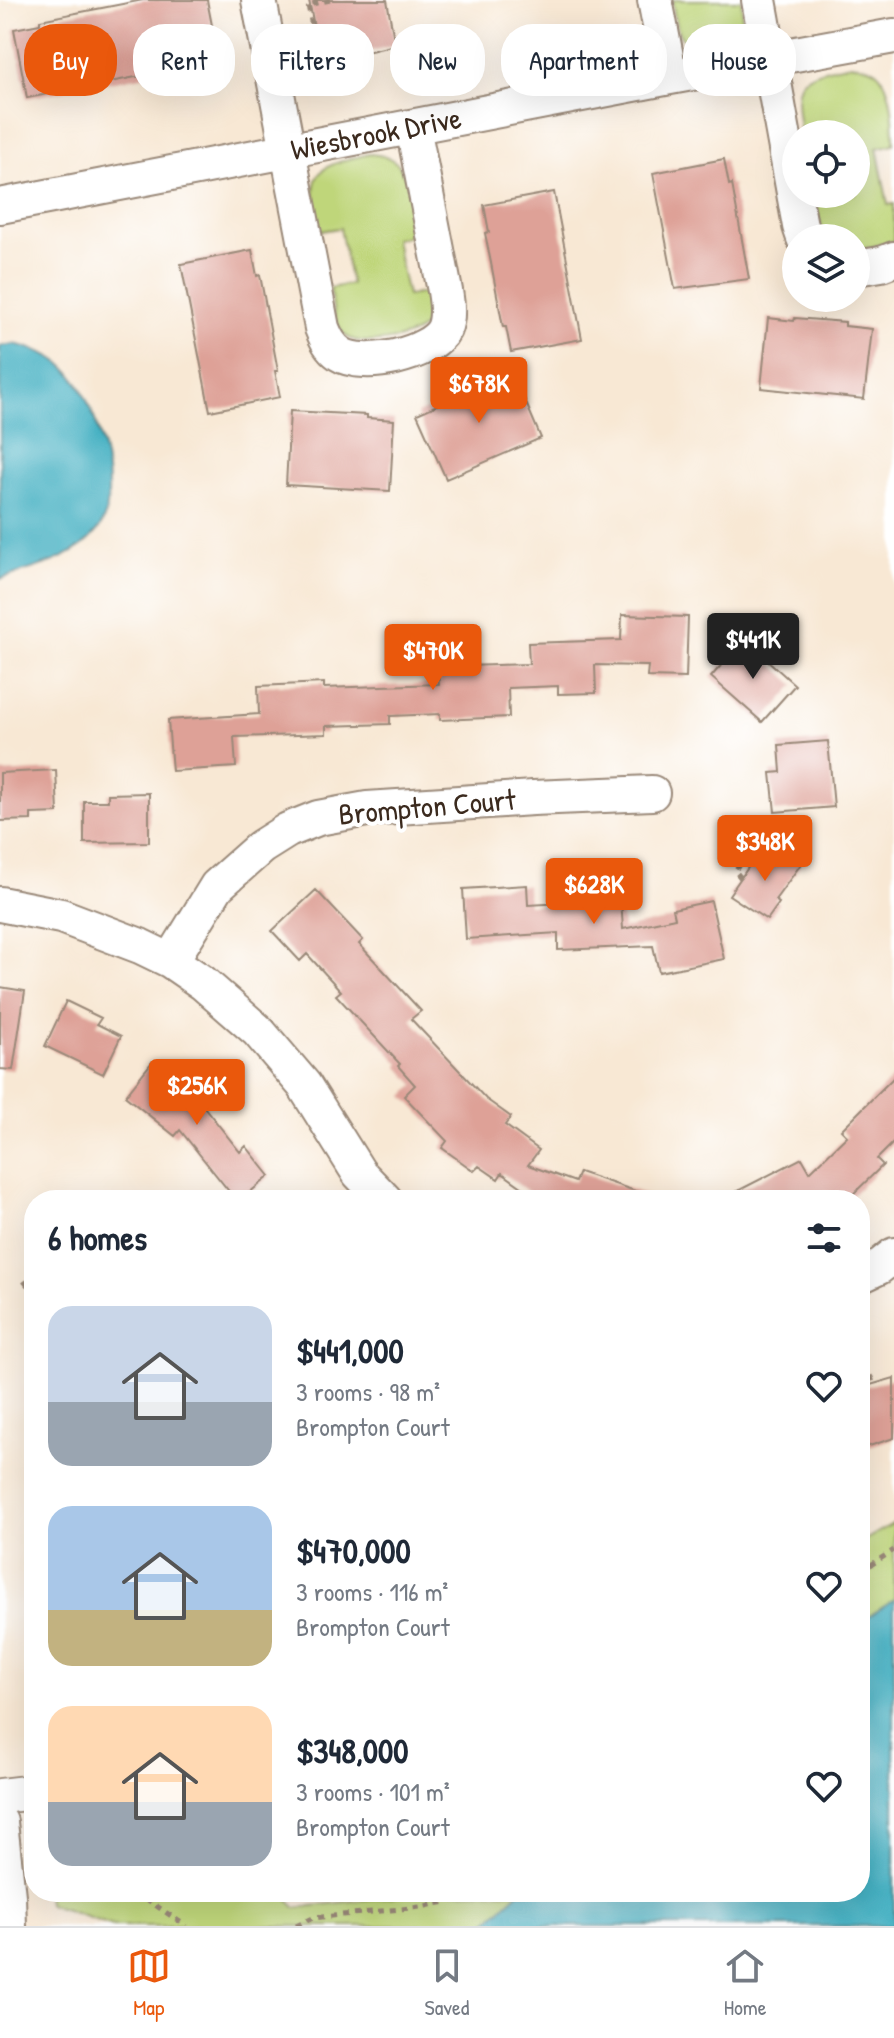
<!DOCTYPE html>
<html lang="en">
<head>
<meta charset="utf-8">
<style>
  :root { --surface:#fff; --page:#f6f6f7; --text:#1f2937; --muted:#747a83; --line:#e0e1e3; --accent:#ea580c }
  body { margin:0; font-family:"Patrick Hand",sans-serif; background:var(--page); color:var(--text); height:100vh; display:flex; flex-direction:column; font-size:30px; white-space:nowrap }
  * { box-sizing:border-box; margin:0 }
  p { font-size:26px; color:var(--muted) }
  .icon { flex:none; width:44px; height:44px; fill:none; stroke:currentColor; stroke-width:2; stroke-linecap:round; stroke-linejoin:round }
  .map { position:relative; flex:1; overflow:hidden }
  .side { position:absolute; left:24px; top:1190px; width:846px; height:712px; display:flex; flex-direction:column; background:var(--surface); border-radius:32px; box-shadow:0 8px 32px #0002 }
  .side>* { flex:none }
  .hud { position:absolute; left:24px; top:24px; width:846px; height:72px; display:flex; gap:16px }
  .controls { position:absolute; left:782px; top:120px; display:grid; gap:16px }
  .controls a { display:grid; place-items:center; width:88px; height:88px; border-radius:50%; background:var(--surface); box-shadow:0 8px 32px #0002; font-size:40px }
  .price { position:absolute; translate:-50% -68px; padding:0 18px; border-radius:8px; background:var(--accent); color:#fff; font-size:26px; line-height:52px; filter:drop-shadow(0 2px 4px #0008) }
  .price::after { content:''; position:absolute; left:50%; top:48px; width:24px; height:18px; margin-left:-12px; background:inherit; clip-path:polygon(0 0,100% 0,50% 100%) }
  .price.selected { background:#222; color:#fff }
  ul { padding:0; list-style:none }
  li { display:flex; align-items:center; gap:24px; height:200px; padding:0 24px }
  li span { display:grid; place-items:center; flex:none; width:224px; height:160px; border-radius:24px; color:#555 }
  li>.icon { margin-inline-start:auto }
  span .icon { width:96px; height:96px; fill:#fffc; stroke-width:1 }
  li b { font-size:34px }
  h2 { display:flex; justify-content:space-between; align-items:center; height:96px; padding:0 24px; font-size:34px }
  .chip { padding:0 28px; border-radius:32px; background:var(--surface); box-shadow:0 8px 32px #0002; font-size:28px; line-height:72px }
  .chip.selected { background:var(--accent); color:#fff }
  .tabs { display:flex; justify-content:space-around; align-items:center; height:112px; border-top:2px solid var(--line); background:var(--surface); font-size:22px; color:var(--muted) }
  .tabs a { display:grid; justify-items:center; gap:4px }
  .tabs .selected { color:var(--accent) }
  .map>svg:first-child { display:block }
  .green { fill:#bfd67a; stroke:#7d804c; stroke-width:2 }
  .water { fill:#44b0c2; stroke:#406d70; stroke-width:2 }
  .building { fill:#dea197 }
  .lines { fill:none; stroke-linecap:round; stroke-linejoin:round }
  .street-casing { stroke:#9a8979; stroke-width:38 }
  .path { stroke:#9a8979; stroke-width:5; stroke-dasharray:6 6; stroke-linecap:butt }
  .street { stroke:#fff; stroke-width:34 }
  .labels { text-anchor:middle; stroke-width:8; stroke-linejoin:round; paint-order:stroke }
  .street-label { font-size:30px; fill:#3b2a1e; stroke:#fff }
</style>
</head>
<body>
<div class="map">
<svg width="894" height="1926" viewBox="0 0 894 1926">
  <rect width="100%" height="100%" fill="#fff"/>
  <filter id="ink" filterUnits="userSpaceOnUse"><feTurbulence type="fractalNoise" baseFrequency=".0125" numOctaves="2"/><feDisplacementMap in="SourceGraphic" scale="16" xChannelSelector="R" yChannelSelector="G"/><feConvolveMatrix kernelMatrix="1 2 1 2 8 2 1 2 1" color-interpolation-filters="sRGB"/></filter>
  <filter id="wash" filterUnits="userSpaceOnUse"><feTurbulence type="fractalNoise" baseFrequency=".006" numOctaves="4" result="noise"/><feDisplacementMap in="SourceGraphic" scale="32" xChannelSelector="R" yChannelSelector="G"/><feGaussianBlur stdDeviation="1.8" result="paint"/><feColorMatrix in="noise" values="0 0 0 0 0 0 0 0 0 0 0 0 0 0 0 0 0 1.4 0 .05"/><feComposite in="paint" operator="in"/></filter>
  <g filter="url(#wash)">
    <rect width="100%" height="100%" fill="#f8e8d4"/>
    <path class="green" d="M672 0H741C746 29 731 60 697 47 691 45 685 42 681 37 675 27 674 11 672 0Z
      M851 64C862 65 873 66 880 75 893 90 894 125 894 144L877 148 888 205 894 204V241L856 251V238H824L813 196 825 194H856V134H801C792 78 795 75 851 64Z
      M370 154C381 155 392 157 399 166 410 178 413 216 417 234L395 239 407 296 429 292C429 303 431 319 422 328 410 340 358 348 345 335 333 324 333 304 330 288L351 284 340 228 320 231C308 172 311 167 370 154Z
      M894 1523V1926H113L48 1904 47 1892H284L295 1908 429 1892H860V1543Z"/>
    <path class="water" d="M15 344C33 349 51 354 65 367 95 395 125 497 97 531 74 560 33 568 0 579V346Z
      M894 1600V1926H482L519 1892H860V1622Z"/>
    <g id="blocks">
      <path class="building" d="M143 0H207L219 61 27 98 14 29 40 24V20Z
        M309 0H387L395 45 354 55V54L346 55V53L323 57 319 31 315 32Z
        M724 159 729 185 732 184 749 279 675 289 653 173Z
        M554 192 582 339 511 352 506 327H503L491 263 485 233 489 232 484 205Z
        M252 250 257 276 260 275 278 371H275L280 397 210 411 181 264Z
        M768 318 794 321 795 318 845 322V326L872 329 864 399 761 388Z
        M512 370 541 438 446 479 417 414 442 403 441 401Z
        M290 411 367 415V418L394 420 390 491 286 485Z
        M622 615 688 617 686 678 647 677 648 666 595 665 596 693 558 694V686L508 688 509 717 440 720V714L390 716V724L326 726V734L234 737 236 767 172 771 168 720 259 714 258 686 324 683V688L439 684 438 667 529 664 528 643 621 640Z
        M744 639 795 685 762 722 711 677Z
        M828 741 834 807 775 812 771 773 781 772 779 745Z
        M56 770 58 813 31 814V820L0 821V773Z
        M149 793V842L84 843V801H108V794Z
        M774 846 801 864 775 900 779 903 767 920 729 895 752 862 759 868Z
        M527 885 528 905 621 900 623 929 675 918 673 909 711 901 724 959 659 972 653 946 558 950V933L466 939 463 889Z
        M316 890 363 940 359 944 421 1011 411 1019 486 1099 511 1117 505 1125 539 1150 528 1165 575 1182 579 1172 650 1196 649 1200H540L502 1173 498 1179 479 1166 474 1171 442 1148 447 1141 404 1096 415 1085 398 1066 400 1064 336 995 341 991 307 954 300 961 272 931Z
        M0 987 25 991 13 1070 0 1069Z
        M66 1001 101 1018 97 1024 121 1036 103 1074 45 1046Z
        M152 1062 173 1078 181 1068 211 1091 201 1103 240 1152 246 1146 270 1176 240 1200H236L180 1130 175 1136 125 1096Z
        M894 1077V1142L877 1159 883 1165 847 1200H720L802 1158 810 1172 847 1136 841 1130Z
        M894 1378V1438L860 1449V1388Z"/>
    </g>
  </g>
  <g filter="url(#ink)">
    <use href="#blocks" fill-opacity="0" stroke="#9a8979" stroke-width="2"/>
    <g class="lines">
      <defs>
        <path id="street" d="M259 0 322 328C326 338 330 347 340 354 363 369 431 355 444 329 449 317 447 303 445 291L413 127
          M655 0 670 77
          M759 0 800 226 804 238
          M0 206 670 77 894 36
          M856 268 881 264 894 259
          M0 904 61 916 140 946 171 961 203 983 258 1031 304 1085 359 1173 385 1200
          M171 961 217 886 261 847 288 830 318 818 367 809 533 798 652 793
          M860 1276 879 1267 894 1255
          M0 1796 34 1792
          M0 1822 8 1896 9 1926"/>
      </defs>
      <use href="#street" class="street-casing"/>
      <path class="path" d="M330 0 308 5 318 59 322 64 361 58
        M741 878 735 871 752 845
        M24 1281 34 1293
        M860 1370C868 1372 872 1376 873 1384
        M860 1572 894 1550
        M136 1892 186 1926
        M296 1926 313 1918 420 1907 446 1902 458 1892"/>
      <use href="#street" class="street"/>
    </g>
  </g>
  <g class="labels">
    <g class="street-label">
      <text transform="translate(376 134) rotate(-11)" y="10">Wiesbrook Drive</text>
      <text transform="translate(427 807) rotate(-5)" y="10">Brompton Court</text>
    </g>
  </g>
</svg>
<div class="controls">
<a><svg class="icon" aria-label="locate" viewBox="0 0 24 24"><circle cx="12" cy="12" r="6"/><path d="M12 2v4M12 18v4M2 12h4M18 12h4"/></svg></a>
<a><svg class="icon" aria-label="layers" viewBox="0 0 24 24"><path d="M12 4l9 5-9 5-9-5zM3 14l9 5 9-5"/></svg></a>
</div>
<b class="price" style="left:479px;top:425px">$678K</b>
<b class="price selected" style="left:753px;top:681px">$441K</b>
<b class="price" style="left:433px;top:692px">$470K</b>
<b class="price" style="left:765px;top:883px">$348K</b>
<b class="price" style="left:594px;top:926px">$628K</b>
<b class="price" style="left:197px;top:1127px">$256K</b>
<div class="hud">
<a class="chip selected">Buy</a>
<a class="chip">Rent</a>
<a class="chip">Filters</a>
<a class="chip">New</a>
<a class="chip">Apartment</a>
<a class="chip">House</a>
</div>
<section class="side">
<h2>6 homes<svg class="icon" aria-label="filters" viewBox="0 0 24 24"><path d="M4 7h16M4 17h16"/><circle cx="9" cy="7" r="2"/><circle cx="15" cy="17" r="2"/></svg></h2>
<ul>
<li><span style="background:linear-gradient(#c9d6e8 60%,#9aa5b1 0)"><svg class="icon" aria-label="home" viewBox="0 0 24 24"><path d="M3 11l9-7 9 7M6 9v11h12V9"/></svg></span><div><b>$441,000</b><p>3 rooms · 98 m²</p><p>Brompton Court</p></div><svg class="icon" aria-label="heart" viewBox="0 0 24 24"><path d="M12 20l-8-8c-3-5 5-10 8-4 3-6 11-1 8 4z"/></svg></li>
<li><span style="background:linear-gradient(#a9c7e8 65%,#c2b280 0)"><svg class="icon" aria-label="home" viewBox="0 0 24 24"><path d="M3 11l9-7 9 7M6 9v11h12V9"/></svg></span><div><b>$470,000</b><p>3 rooms · 116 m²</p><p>Brompton Court</p></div><svg class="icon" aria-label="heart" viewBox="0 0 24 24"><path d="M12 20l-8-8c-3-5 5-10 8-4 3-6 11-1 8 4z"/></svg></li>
<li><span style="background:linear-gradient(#ffd9b3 60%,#9aa5b1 0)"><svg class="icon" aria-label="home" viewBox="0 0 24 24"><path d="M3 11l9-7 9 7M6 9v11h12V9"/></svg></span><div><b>$348,000</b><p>3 rooms · 101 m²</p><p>Brompton Court</p></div><svg class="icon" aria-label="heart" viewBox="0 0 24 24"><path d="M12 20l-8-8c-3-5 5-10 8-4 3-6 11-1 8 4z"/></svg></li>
</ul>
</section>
</div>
<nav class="tabs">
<a class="selected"><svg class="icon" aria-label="map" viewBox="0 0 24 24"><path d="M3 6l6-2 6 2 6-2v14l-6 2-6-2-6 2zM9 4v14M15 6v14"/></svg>Map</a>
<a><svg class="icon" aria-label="saved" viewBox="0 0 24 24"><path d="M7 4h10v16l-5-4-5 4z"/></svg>Saved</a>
<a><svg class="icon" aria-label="home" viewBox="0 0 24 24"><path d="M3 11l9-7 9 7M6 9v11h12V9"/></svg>Home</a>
</nav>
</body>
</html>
